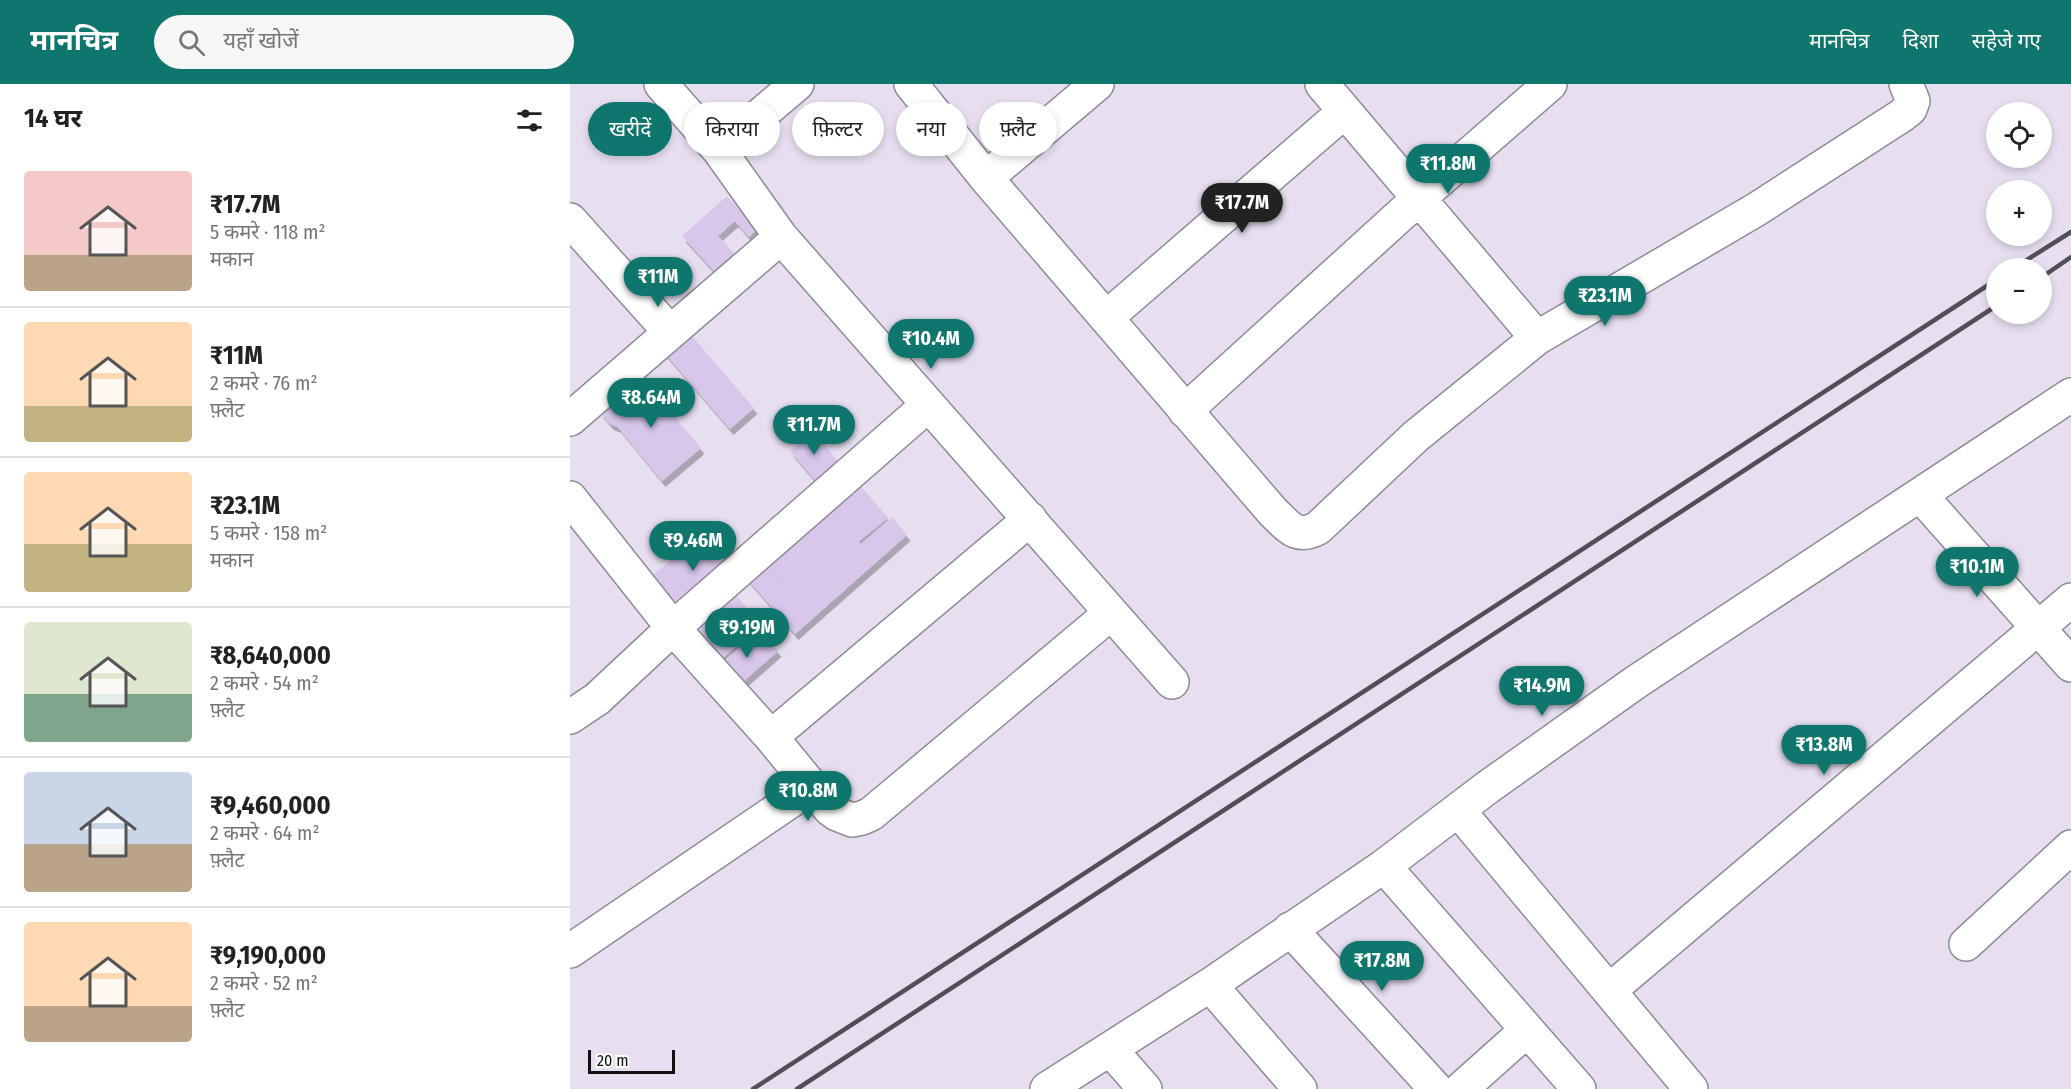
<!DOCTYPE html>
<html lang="hi">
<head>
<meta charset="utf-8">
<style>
  :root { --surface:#fff; --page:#f6f6f6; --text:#222; --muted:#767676; --line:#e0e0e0; --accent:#0f766e }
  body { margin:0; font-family:"Fira Sans Condensed","Noto Sans Devanagari",sans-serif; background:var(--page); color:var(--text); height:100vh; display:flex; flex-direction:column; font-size:22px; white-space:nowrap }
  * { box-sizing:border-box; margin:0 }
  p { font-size:20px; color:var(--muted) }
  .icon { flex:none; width:33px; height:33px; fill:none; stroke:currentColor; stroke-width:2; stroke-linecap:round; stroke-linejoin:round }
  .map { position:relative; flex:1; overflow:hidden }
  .drawer { display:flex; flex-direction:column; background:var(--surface); width:570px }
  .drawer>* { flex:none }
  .guide { position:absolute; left:18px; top:18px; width:570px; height:54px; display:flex; gap:12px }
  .controls { position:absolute; left:1416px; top:18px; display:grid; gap:12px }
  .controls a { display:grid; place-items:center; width:66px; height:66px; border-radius:50%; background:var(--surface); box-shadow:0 3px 9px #0003; font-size:30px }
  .scale { position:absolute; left:18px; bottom:15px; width:87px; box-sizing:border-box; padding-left:6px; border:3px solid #120f15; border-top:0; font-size:16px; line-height:21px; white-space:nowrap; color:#120f15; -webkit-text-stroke:4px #fff; paint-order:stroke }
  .price { position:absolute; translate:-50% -51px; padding:0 14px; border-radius:21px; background:var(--accent); color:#fff; font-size:20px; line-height:39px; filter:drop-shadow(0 2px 3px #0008) }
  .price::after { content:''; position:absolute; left:50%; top:36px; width:18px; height:14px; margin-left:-9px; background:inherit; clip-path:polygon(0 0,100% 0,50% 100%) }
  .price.current { background:#222; color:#fff }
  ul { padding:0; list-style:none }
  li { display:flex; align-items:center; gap:18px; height:150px; padding:0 24px }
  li+li { border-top:2px solid var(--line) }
  li span { display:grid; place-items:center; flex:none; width:168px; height:120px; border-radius:6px; color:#555 }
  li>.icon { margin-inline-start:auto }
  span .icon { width:72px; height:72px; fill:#fffc; stroke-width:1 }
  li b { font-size:26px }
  h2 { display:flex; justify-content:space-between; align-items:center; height:72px; padding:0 24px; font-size:26px }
  .chip { padding:0 21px; border-radius:27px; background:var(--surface); box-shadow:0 3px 9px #0003; font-size:21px; line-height:54px }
  .chip.current { background:var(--accent); color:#fff }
  header { display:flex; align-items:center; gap:36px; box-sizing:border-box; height:84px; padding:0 30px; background:var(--accent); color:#fff }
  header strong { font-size:28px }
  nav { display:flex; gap:33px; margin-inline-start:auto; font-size:21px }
  .search { width:420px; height:54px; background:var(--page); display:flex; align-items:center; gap:15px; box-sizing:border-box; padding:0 21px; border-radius:33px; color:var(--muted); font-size:22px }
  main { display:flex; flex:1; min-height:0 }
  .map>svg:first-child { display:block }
  .building { fill:#d8c7eb; filter:url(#shadow) }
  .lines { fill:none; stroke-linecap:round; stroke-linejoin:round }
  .minor-casing { stroke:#908998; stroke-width:36 }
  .minor { stroke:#fff; stroke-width:33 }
  .rail { stroke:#524d57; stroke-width:4.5 }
</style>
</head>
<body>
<header>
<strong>मानचित्र</strong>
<div class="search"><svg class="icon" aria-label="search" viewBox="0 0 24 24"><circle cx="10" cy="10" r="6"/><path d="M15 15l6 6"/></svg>यहाँ खोजें</div>
<nav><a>मानचित्र</a><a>दिशा</a><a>सहेजे गए</a></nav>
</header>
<main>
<section class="drawer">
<h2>14 घर<svg class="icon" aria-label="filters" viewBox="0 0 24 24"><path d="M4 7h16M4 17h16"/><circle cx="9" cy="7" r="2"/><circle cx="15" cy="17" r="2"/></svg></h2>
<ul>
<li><span style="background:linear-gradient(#f6c9c9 70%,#b9a48a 0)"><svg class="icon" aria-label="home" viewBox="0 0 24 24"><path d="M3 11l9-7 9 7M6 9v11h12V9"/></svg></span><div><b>₹17.7M</b><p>5 कमरे · 118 m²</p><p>मकान</p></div></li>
<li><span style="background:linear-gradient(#ffd9b3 70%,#c2b280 0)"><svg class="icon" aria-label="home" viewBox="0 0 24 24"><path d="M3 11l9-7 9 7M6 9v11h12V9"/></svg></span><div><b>₹11M</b><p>2 कमरे · 76 m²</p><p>फ़्लैट</p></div></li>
<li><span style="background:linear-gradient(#ffd9b3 60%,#c2b280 0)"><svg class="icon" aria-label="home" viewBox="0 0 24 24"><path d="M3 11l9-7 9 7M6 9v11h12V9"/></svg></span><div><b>₹23.1M</b><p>5 कमरे · 158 m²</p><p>मकान</p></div></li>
<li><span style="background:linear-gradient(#dfe7d0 60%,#7fa58c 0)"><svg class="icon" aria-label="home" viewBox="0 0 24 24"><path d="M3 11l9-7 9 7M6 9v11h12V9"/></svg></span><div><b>₹8,640,000</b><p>2 कमरे · 54 m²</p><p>फ़्लैट</p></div></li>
<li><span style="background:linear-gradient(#c9d6e8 60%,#b9a48a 0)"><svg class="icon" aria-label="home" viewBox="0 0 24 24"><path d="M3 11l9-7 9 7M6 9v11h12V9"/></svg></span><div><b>₹9,460,000</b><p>2 कमरे · 64 m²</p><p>फ़्लैट</p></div></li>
<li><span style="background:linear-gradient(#ffd9b3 70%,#b9a48a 0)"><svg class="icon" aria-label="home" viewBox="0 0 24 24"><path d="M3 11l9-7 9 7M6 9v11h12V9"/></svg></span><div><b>₹9,190,000</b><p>2 कमरे · 52 m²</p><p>फ़्लैट</p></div></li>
</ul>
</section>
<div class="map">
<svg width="1501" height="1005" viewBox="0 0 1501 1005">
  <defs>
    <filter id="shadow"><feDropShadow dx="3.5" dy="6" stdDeviation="0" flood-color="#0004"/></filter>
  </defs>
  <rect width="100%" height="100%" fill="#e7dff0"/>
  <path class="building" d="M157 112 187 145 179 153 165 137 148 152 164 169 144 187 112 152Z
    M116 245 184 324 160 345 92 266Z
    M71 293 131 364 92 397 48 343 40 340 30 328Z
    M243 347 268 377 245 396 220 367Z
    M286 396 318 434 288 458 291 460 322 433 337 451 225 550 172 489 190 473 221 508 195 477 257 421 269 435 257 420Z
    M141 443 170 478 108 533 76 497Z
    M158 501 190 540 142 584 108 546Z
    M189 546 208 567 165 605 146 584Z"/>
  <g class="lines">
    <defs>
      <path id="minor" d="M91 0 149 66 211 153 602 598
        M341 0 416 94 703 428C718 442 726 456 748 444L846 352 967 254 1187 125 1331 32 1340 25 1343 17 1336 0
        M752 0 967 254
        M149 66 227 0
        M416 94 527 0
        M0 136 100 248
        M536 234 775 27
        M615 327 848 115 980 0
        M0 335 211 153
        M1351 412 1501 581
        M0 414 103 544 201 653 260 725 267 730 282 736 292 734 301 730 541 529
        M0 633 27 615 103 544 358 321
        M201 653 460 435
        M888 726 1121 1005
        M814 782 1009 1005
        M720 845 866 1005
        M1396 860 1501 763
        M0 867 241 703
        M640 901 730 1005
        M1040 906 1501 516
        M540 965 575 1005
        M477 1005 640 901 814 782 918 703 1066 598 1501 311
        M891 1005 957 946"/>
    </defs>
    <use href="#minor" class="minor-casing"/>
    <use href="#minor" class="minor"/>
    <path class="rail" d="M1444 184 1501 148
      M1472 193 1501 173
      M183 1005 1426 196
      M227 1005 1426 222"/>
  </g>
</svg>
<div class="controls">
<a><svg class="icon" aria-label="locate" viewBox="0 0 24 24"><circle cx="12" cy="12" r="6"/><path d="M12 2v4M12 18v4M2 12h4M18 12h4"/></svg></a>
<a>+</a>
<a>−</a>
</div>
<div class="scale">20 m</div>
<b class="price" style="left:878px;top:111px">₹11.8M</b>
<b class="price current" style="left:672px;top:150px">₹17.7M</b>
<b class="price" style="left:88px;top:224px">₹11M</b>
<b class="price" style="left:1035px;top:243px">₹23.1M</b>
<b class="price" style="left:361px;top:286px">₹10.4M</b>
<b class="price" style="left:81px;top:345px">₹8.64M</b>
<b class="price" style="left:244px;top:372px">₹11.7M</b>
<b class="price" style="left:123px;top:488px">₹9.46M</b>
<b class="price" style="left:1407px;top:514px">₹10.1M</b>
<b class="price" style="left:177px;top:575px">₹9.19M</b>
<b class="price" style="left:972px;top:633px">₹14.9M</b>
<b class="price" style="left:1254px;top:692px">₹13.8M</b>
<b class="price" style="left:238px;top:738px">₹10.8M</b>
<b class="price" style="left:812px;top:908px">₹17.8M</b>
<div class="guide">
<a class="chip current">खरीदें</a>
<a class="chip">किराया</a>
<a class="chip">फ़िल्टर</a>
<a class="chip">नया</a>
<a class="chip">फ़्लैट</a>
</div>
</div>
</main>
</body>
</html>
